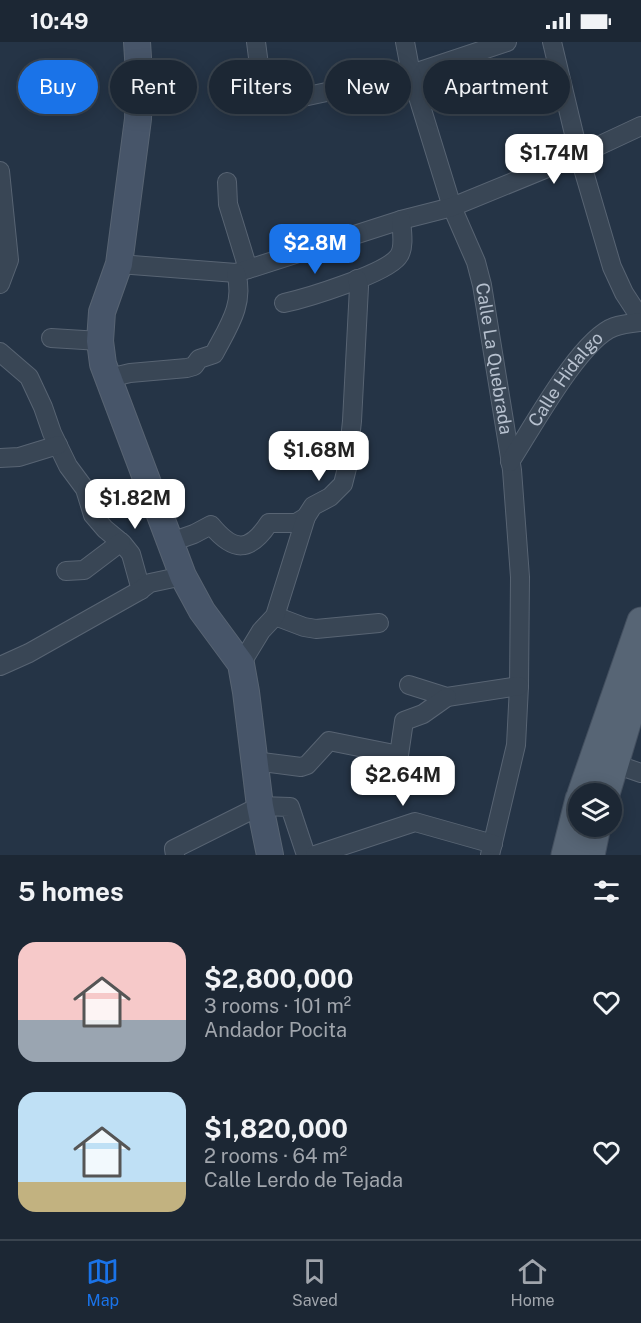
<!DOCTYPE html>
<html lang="en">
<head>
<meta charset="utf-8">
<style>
  :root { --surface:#1c2734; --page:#293340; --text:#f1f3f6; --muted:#a0a5ac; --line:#3a444f; --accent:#1a73e8 }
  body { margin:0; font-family:"Public Sans",sans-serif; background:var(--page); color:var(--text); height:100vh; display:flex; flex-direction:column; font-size:22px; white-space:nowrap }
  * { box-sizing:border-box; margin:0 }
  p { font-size:20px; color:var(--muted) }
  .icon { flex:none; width:33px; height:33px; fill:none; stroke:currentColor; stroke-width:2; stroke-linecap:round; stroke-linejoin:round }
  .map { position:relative; height:813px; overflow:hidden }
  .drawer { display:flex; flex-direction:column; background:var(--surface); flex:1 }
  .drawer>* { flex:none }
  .guide { position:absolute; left:18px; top:18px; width:606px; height:54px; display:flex; gap:12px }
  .buttons { position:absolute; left:568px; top:741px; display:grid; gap:12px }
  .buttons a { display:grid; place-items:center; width:54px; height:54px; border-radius:50%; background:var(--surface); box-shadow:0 3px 15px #0003,0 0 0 2px var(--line); font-size:30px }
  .price { position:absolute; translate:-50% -51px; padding:0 14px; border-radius:12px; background:#fff; color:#222; font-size:20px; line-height:39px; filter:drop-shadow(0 2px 3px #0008) }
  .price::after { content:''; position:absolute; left:50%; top:36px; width:18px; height:14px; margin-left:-9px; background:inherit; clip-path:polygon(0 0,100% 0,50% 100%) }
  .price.current { background:var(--accent); color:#fff }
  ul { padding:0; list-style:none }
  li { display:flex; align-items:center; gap:18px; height:150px; padding:0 18px }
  li span { display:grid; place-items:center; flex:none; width:168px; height:120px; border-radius:18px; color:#555 }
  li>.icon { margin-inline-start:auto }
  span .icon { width:72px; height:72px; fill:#fffc; stroke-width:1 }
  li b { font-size:26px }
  h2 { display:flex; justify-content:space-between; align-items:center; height:72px; padding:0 18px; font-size:26px }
  .chip { padding:0 21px; border-radius:27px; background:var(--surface); box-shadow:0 3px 15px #0003,0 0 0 2px var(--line); font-size:21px; line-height:54px }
  .chip.current { background:var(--accent); color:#fff }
  .status { display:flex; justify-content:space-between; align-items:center; height:42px; padding:0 30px; background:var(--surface); direction:ltr }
  .status svg { height:16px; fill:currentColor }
  .dock { display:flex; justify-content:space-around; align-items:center; height:84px; border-top:2px solid var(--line); background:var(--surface); font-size:16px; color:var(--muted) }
  .dock a { display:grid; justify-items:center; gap:3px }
  .dock .current { color:var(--accent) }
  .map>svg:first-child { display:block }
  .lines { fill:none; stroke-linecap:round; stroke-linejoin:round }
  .street-casing { stroke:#586473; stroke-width:20 }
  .secondary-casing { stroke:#586473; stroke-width:28 }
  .primary-casing { stroke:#434f5f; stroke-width:29 }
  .street { stroke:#394655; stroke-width:18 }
  .secondary { stroke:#475569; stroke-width:26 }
  .primary { stroke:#576575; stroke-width:27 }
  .labels { text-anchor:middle; stroke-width:4.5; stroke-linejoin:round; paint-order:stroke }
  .street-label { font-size:18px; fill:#b7c1cf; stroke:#1e2b3b }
</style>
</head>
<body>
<div class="status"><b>10:49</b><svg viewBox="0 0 49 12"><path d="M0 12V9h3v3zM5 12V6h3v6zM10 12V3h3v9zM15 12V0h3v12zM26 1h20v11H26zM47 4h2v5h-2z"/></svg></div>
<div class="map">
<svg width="641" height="813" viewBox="0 0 641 813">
  <rect width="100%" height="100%" fill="#253446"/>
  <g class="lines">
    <defs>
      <g id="street">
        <path d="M256 0 263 54 268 60 275 61 411 32 507 0"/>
        <path id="s1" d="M405 0 411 32 452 165 476 220 482 243 512 428 520 535 519 644 516 703 490 813"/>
        <path d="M552 0 579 113 612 225 624 251 641 277"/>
        <path d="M0 129 9 218 0 242"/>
        <path d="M227 140 228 162 248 227"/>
        <path d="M119 222 236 231 401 178 452 165 579 113 641 84"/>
        <path d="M284 261C307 256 385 232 398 215 405 207 402 189 401 178"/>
        <path d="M51 296 100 299"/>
        <path d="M0 310 29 335 43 365 52 391 68 424 85 447 93 473 105 487 123 502 131 512 141 548"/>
        <path d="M109 336 130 331 187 326 194 324 199 317 214 312C228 285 245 262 236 231"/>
        <path d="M0 416 19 415 58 403"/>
        <path id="s2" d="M510 420C531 388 580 297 614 285 622 282 632 281 641 280"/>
        <path d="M171 500 194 492 211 483C234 511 250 510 269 481H296L306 475"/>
        <path d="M66 529 84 528 121 500"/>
        <path d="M275 574 304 585 316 587 379 581"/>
        <path d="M241 622 261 589 275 574 306 475 313 464 330 455 343 442 347 426 352 379 359 245 357 237"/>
        <path d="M0 624 29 611 139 549 150 541 183 534"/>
        <path d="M409 643 447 655 519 644"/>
        <path d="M254 719 301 725 307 723 329 699 399 713 404 679 423 672 447 655"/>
        <path d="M615 722 641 731"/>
        <path d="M175 813 174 807 260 764 290 765 306 813"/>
        <path d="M315 813 415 780 493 802"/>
      </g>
      <path id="secondary" d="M137 0 139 31 138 77 119 222 102 270 100 299 103 322 183 534 202 569 241 622 246 650 260 764 270 813"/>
      <path id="primary" d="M581 752 641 579
        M606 752 641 634
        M565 813 579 757
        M591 813 597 784"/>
    </defs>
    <use href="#street" class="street-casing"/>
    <use href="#secondary" class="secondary-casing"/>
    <use href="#primary" class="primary-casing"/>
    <use href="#street" class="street"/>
    <use href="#secondary" class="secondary"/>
    <use href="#primary" class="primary"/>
  </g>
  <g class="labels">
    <g class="street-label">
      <text dy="6" stroke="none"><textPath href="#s1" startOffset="330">Calle La Quebrada</textPath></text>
      <text dy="6" stroke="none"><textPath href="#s2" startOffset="100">Calle Hidalgo</textPath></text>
    </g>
  </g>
</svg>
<div class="buttons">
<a><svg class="icon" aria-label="layers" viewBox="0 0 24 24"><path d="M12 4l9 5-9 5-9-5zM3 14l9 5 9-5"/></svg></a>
</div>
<b class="price" style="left:554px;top:143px">$1.74M</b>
<b class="price current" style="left:315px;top:233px">$2.8M</b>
<b class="price" style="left:319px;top:440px">$1.68M</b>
<b class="price" style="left:135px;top:488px">$1.82M</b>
<b class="price" style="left:403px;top:765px">$2.64M</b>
<div class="guide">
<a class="chip current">Buy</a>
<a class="chip">Rent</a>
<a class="chip">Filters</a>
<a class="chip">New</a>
<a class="chip">Apartment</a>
</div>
</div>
<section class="drawer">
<h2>5 homes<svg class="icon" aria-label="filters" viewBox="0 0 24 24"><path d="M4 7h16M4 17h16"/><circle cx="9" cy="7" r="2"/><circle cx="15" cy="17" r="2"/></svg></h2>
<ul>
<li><span style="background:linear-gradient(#f6c9c9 65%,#9aa5b1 0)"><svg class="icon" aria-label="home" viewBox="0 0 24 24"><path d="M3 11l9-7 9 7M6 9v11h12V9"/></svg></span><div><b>$2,800,000</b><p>3 rooms · 101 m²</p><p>Andador Pocita</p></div><svg class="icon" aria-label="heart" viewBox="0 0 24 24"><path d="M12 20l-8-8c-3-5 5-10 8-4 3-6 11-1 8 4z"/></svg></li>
<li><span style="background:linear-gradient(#bfe0f5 75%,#c2b280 0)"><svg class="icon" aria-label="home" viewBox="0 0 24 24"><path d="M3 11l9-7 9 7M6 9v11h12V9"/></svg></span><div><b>$1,820,000</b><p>2 rooms · 64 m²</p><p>Calle Lerdo de Tejada</p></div><svg class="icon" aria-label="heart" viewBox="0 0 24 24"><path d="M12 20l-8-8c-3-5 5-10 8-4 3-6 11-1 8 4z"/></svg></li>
</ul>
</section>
<nav class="dock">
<a class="current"><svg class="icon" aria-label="map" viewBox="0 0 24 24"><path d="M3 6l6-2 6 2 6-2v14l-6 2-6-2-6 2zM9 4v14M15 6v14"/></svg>Map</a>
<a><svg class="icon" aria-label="saved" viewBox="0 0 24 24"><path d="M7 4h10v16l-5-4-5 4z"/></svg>Saved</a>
<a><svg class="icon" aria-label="home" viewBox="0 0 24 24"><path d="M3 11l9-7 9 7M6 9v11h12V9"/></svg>Home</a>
</nav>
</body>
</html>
